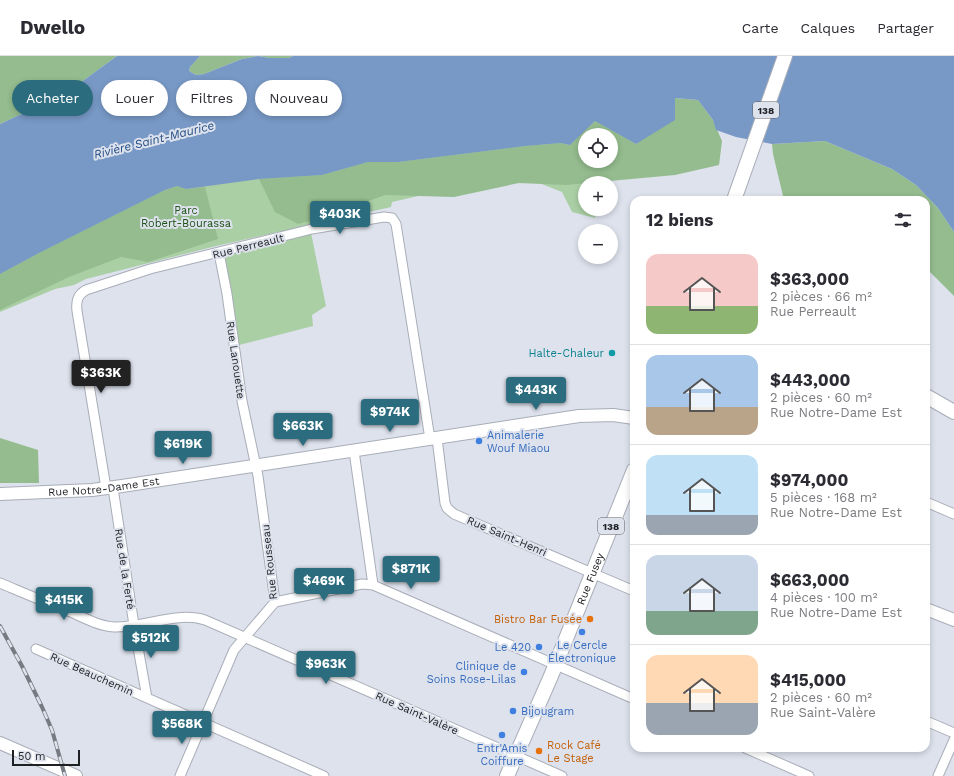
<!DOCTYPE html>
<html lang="fr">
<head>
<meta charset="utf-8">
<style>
  :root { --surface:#fff; --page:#f7f7f7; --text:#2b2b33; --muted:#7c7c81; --line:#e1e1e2; --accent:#2b6c7f }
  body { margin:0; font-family:"Work Sans",sans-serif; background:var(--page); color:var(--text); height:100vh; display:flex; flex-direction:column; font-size:15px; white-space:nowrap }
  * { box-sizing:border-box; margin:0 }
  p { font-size:13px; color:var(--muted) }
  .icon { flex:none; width:22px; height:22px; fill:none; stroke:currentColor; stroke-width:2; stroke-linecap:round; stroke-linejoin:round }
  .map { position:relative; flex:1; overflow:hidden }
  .drawer { position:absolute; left:630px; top:140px; width:300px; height:556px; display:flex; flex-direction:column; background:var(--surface); border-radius:12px; box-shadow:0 2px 6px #0003 }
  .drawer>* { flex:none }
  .guide { position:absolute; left:12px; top:24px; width:380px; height:36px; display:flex; gap:8px }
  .controls { position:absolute; left:578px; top:72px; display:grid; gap:8px }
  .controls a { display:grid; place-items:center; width:40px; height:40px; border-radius:50%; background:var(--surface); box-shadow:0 2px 6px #0003; font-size:20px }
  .scale { position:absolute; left:12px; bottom:10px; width:68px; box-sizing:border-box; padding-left:4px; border:2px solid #1f2024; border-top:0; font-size:11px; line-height:14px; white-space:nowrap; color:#1f2024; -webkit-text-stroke:3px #dde2ed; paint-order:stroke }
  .price { position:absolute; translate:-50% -34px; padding:0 9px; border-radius:4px; background:var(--accent); color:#fff; font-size:13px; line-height:26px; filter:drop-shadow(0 1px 2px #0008) }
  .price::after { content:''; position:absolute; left:50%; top:24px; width:12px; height:9px; margin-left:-6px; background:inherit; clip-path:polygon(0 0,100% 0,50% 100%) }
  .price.on { background:#222; color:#fff }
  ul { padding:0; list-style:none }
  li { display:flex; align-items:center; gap:12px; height:100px; padding:0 16px }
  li+li { border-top:1px solid var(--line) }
  li span { display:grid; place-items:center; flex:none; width:112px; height:80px; border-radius:12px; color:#555 }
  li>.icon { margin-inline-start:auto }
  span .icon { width:48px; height:48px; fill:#fffc; stroke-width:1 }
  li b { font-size:17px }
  h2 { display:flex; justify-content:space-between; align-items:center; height:48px; padding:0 16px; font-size:17px }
  .tag { padding:0 14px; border-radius:18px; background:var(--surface); box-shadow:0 2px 6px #0003; font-size:14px; line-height:36px }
  .tag.on { background:var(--accent); color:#fff }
  header { display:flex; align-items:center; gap:24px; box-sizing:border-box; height:56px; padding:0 20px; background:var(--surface); border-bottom:1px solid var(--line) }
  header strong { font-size:19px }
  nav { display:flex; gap:22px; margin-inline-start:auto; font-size:14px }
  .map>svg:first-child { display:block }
  .green { fill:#aacfa5; fill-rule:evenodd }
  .forest { fill:#94bc8e; fill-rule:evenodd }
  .water { fill:#7899c6 }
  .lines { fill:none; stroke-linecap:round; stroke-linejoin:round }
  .street-casing { stroke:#a8adb7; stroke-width:11 }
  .secondary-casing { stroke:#a8adb7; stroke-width:14 }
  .primary-casing { stroke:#a8adb7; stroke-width:16 }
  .street { stroke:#fff; stroke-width:9 }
  .secondary { stroke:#fff; stroke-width:12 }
  .primary { stroke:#fff; stroke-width:14 }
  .rail-casing { stroke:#777a81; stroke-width:4 }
  .rail { stroke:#dde2ed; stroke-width:2.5; stroke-dasharray:8; stroke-linecap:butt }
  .culture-dot { fill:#0f9aa8; stroke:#dde2ed; stroke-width:1.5 }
  .shop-dot { fill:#3f7fe0; stroke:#dde2ed; stroke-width:1.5 }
  .food-dot { fill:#e8710a; stroke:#dde2ed; stroke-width:1.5 }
  .labels { text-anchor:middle; stroke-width:4; stroke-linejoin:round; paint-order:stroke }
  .shield { fill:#dde2ed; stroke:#585a60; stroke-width:1 }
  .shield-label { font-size:10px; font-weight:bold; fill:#1f2024 }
  .park-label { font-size:11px; fill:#1d5215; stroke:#dde2ed }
  .street-label { font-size:11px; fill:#1f2024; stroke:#dde2ed }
  .culture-label { font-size:11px; fill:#0d838f; stroke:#dde2ed; text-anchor:end }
  .shop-label { font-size:11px; fill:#366cbe; stroke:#dde2ed; text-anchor:start }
  .food-label { font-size:11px; fill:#c56008; stroke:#dde2ed; text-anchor:end }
  .water-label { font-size:12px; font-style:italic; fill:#1f4b84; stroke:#dde2ed }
</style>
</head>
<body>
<header>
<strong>Dwello</strong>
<nav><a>Carte</a><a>Calques</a><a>Partager</a></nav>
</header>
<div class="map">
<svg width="954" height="720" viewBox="0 0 954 720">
  <rect width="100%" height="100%" fill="#dde2ed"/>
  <path class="green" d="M602 57 639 79 607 123 606 127H585V153H598L595 162 572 156 562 136 524 121 467 129 392 146 391 151 216 190 86 223 74 229 55 233 0 256V216L174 125ZM585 79H611V105H585Z
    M311 177 326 250 312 259 313 270 239 289 222 195Z"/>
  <path class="forest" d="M0 0H117L65 38 0 68Z
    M200 0H293L289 2H270L258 0 242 3 204 18 196 19 189 15 190 11Z
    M675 42 698 44 713 64 722 85 719 109 675 119 566 129 519 127 454 141 385 139 322 162 298 168 275 156 259 123 322 119 368 106H398L525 90 561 87 570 89 595 65 636 88ZM585 79H611V105H585Z
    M825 85 892 113 916 129 938 152 954 176V240L926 212V144H869L854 142 853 144H784L773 98 772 88Z
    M177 130 186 133 205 131 218 183 148 206 121 201 69 221 0 254V218L39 197 165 134Z
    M0 382 38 394 39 427H0Z"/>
  <path class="water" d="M117 0H200L190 11 189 15 196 19 204 18 242 3 258 0 270 2H289L293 0H954V176L938 152 916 129 892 113 825 85 772 88 736 81 716 74 713 64 698 44 675 42V64L636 88 595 65 570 89 561 87 525 90 398 106H368L322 119 259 123 186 133 177 130 165 134 39 197 0 218V68L65 38Z"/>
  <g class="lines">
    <defs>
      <path id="street" d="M437 382 445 447 447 452 454 458 634 535
        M354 395 373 529 634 643
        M106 432 77 255C76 246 77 239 86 234L150 213 312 173 384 161 392 162 396 168 430 383
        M113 432 134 569 147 642
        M926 446 954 458
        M0 527C24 537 47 547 71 556 84 562 99 570 114 571 144 572 176 555 205 564L562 720
        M275 546 362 528 373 529
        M36 593 324 720
        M926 665 954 677
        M745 692 809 720
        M180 720 234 594 275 546 258 420 242 345 227 238 219 197
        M938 720 954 684"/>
      <g id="secondary">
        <path id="s1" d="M0 438 92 434 122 430 579 360 613 359 634 362"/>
        <path d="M926 553 954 564"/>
        <path d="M0 687 76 720"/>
      </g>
      <g id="primary">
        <path d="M734 144 785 0"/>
        <path d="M926 340 954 356"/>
        <path id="s2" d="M507 720 551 620 634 414"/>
      </g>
    </defs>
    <use href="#street" class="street-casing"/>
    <use href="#secondary" class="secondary-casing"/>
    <use href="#primary" class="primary-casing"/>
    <use href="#street" class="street"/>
    <use href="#secondary" class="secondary"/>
    <use href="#primary" class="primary"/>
    <defs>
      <path id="rail" d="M0 570 22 610 42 651 52 674 65 720"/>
    </defs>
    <use href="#rail" class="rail-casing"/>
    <use href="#rail" class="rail"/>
  </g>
  <circle class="culture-dot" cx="612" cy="297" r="4"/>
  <g class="shop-dot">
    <circle cx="479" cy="385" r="4"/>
    <circle cx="582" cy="576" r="4"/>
    <circle cx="539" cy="591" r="4"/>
    <circle cx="524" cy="616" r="4"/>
    <circle cx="513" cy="655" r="4"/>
    <circle cx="502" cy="679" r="4"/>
  </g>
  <g class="food-dot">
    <circle cx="590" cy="563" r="4"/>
    <circle cx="539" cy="695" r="4"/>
  </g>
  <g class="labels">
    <g class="shield">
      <rect x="753" y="46" width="26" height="16" rx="3"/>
      <rect x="598" y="462" width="26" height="16" rx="3"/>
    </g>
    <g class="shield-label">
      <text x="766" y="58">138</text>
      <text x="611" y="474">138</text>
    </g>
    <g class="park-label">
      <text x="186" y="158">Parc<tspan x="186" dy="13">Robert-Bourassa</tspan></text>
    </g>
    <g class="street-label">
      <text transform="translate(248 190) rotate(-14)" y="4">Rue Perreault</text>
      <text transform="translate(236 304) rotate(82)" y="4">Rue Lanouette</text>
      <text dy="4" stroke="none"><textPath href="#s1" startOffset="104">Rue Notre-Dame Est</textPath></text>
      <text transform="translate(507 480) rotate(23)" y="4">Rue Saint-Henri</text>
      <text transform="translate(269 506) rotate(-96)" y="4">Rue Rousseau</text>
      <text transform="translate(125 513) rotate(81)" y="4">Rue de la Ferté</text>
      <text dy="4" stroke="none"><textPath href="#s2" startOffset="214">Rue Fusey</textPath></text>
      <text transform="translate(92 618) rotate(24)" y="4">Rue Beauchemin</text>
      <text transform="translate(417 657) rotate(24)" y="4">Rue Saint-Valère</text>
    </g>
    <g class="culture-label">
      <text x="604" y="301">Halte-Chaleur</text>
    </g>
    <g class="shop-label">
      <text x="487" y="383">Animalerie<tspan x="487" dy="13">Wouf Miaou</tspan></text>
      <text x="582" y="593" text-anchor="middle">Le Cercle<tspan x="582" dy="13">Électronique</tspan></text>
      <text x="531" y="595" text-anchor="end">Le 420</text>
      <text x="516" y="614" text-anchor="end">Clinique de<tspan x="516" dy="13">Soins Rose-Lilas</tspan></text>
      <text x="521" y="659">Bijougram</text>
      <text x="502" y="696" text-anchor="middle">Entr'Amis<tspan x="502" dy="13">Coiffure</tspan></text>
    </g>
    <g class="food-label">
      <text x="582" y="567">Bistro Bar Fusée</text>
      <text x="547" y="693" text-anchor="start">Rock Café<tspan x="547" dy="13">Le Stage</tspan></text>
    </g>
    <g class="water-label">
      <text transform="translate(154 84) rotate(-14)" y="4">Rivière Saint-Maurice</text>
    </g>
  </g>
</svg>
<div class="controls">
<a><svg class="icon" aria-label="locate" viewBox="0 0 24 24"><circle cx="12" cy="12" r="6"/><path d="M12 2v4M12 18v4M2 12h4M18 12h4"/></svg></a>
<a>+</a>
<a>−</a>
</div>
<div class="scale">50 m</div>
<b class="price" style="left:340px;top:179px">$403K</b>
<b class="price on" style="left:101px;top:338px">$363K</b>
<b class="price" style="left:536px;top:355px">$443K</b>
<b class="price" style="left:390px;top:377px">$974K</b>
<b class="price" style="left:303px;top:391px">$663K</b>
<b class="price" style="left:183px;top:409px">$619K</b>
<b class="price" style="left:411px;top:534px">$871K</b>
<b class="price" style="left:324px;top:546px">$469K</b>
<b class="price" style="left:64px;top:565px">$415K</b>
<b class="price" style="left:151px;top:603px">$512K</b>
<b class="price" style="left:326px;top:629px">$963K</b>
<b class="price" style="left:182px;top:689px">$568K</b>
<div class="guide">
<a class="tag on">Acheter</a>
<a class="tag">Louer</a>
<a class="tag">Filtres</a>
<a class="tag">Nouveau</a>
</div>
<section class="drawer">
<h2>12 biens<svg class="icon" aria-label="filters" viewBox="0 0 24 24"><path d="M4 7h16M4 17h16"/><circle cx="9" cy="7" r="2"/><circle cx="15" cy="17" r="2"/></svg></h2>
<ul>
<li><span style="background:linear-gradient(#f6c9c9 65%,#8fb573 0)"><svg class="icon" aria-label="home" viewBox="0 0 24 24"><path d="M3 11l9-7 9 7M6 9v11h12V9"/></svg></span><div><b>$363,000</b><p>2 pièces · 66 m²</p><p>Rue Perreault</p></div></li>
<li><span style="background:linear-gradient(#a9c7e8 65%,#b9a48a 0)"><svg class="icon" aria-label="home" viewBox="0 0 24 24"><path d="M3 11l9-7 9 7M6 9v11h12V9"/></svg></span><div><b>$443,000</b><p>2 pièces · 60 m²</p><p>Rue Notre-Dame Est</p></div></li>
<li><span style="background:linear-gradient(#bfe0f5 75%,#9aa5b1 0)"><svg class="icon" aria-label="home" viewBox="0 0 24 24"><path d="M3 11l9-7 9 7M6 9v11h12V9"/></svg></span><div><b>$974,000</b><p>5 pièces · 168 m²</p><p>Rue Notre-Dame Est</p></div></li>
<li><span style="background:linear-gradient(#c9d6e8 70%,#7fa58c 0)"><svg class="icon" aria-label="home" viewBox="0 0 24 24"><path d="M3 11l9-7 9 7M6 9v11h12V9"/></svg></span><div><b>$663,000</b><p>4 pièces · 100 m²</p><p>Rue Notre-Dame Est</p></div></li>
<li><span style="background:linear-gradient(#ffd9b3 60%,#9aa5b1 0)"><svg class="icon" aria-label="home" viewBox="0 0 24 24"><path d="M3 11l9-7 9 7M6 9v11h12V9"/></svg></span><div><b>$415,000</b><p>2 pièces · 60 m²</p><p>Rue Saint-Valère</p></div></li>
</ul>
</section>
</div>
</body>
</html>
